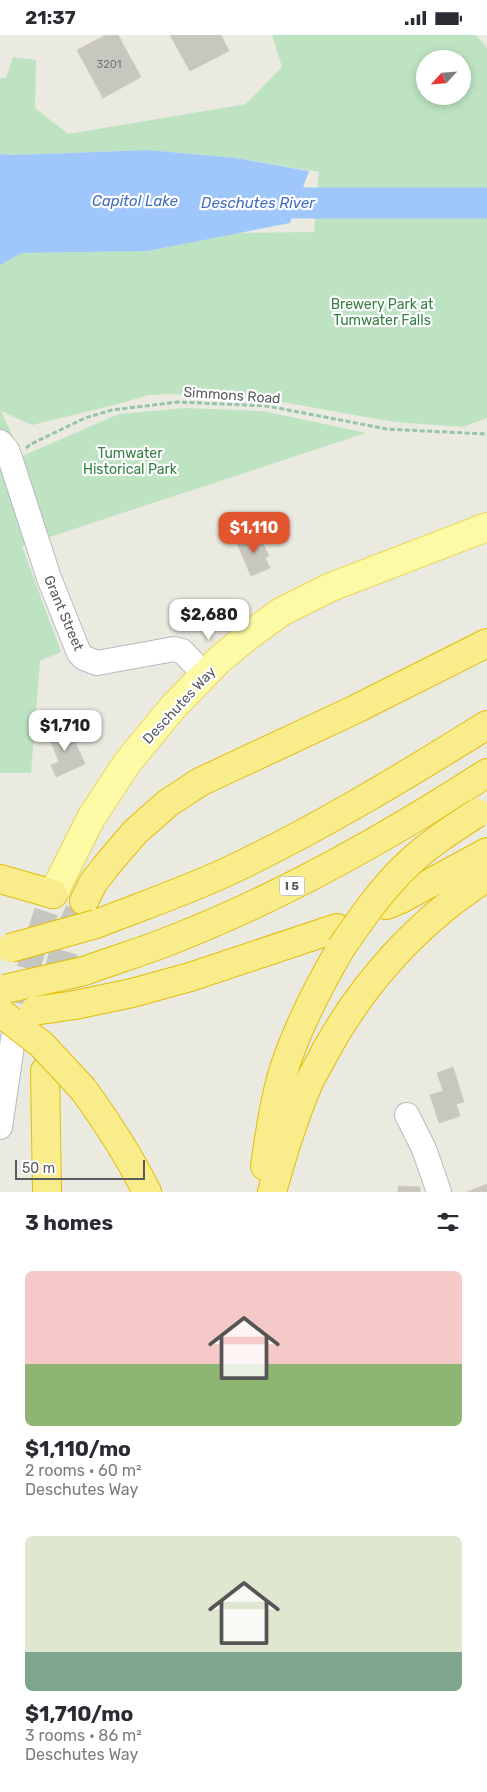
<!DOCTYPE html>
<html lang="en">
<head>
<meta charset="utf-8">
<style>
  :root { --surface:#fff; --page:#f7f7f7; --text:#2b2b33; --muted:#7c7c81; --accent:#e2562f }
  body { margin:0; font-family:Rubik,sans-serif; background:var(--page); color:var(--text); height:100vh; display:flex; flex-direction:column; font-size:19px; white-space:nowrap }
  * { box-sizing:border-box; margin:0 }
  p { font-size:16px; color:var(--muted) }
  .icon { flex:none; width:28px; height:28px; fill:none; stroke:currentColor; stroke-width:2; stroke-linecap:round; stroke-linejoin:round }
  .map { position:relative; height:1157px; overflow:hidden }
  .sheet { display:flex; flex-direction:column; background:var(--surface); flex:1 }
  .sheet>* { flex:none }
  .needle { width:32px; rotate:244deg }
  .tools { position:absolute; left:416px; top:15px; display:grid; gap:10px }
  .tools a { display:grid; place-items:center; width:55px; height:55px; border-radius:50%; background:var(--surface); box-shadow:0 2px 8px #0003; font-size:25px }
  .scale { position:absolute; left:15px; bottom:12px; width:130px; box-sizing:border-box; padding-left:5px; border:2px solid #595b61; border-top:0; font-size:14px; line-height:18px; white-space:nowrap; color:#595b61; -webkit-text-stroke:4px #fff; paint-order:stroke }
  .price { position:absolute; translate:-50% -42px; padding:0 11px; border-radius:10px; background:#fff; color:#222; font-size:16px; line-height:32px; filter:drop-shadow(0 1px 2px #0008) }
  .price::after { content:''; position:absolute; left:50%; top:30px; width:15px; height:11px; margin-left:-8px; background:inherit; clip-path:polygon(0 0,100% 0,50% 100%) }
  .price.active { background:var(--accent); color:#fff }
  ul { padding:0; list-style:none }
  li { display:grid; align-content:center; gap:10px; height:265px; padding:0 25px }
  li span { display:grid; place-items:center; height:155px; border-radius:8px; color:#555 }
  li>.icon { margin-inline-start:auto }
  span .icon { width:90px; height:90px; fill:#fffc; stroke-width:1 }
  li b { font-size:21px }
  h2 { display:flex; justify-content:space-between; align-items:center; height:60px; padding:0 25px; font-size:21px }
  .status { display:flex; justify-content:space-between; align-items:center; height:35px; padding:0 25px; background:var(--surface); direction:ltr }
  .status svg { height:14px; fill:currentColor }
  .map>svg:first-child { display:block }
  .green { fill:#bde3c2; fill-rule:evenodd }
  .water { fill:#a0c7fc }
  .lines { fill:none; stroke-linecap:round; stroke-linejoin:round }
  .river { stroke:#a0c7fc; stroke-width:31 }
  .building { fill:#c8c7bf; stroke:#d0cdbf }
  .minor-tunnel { stroke:#c6c6c0; stroke-width:24; stroke-dasharray:24 12; stroke-linecap:butt }
  .highway-tunnel { stroke:#c6c6c0; stroke-width:28; stroke-dasharray:28 14; stroke-linecap:butt }
  .minor-casing { stroke:#b8b9bf; stroke-width:26 }
  .major-casing { stroke:#ecd659; stroke-width:30 }
  .highway-casing { stroke:#e3bd08; stroke-width:30 }
  .path { stroke:#96c3a9; stroke-width:3; stroke-dasharray:5 2.5; stroke-linecap:butt }
  .minor { stroke:#fff; stroke-width:24 }
  .major { stroke:#fcfaa5; stroke-width:28 }
  .highway { stroke:#f9ec8a; stroke-width:28 }
  .highway-bridge-casing { stroke:#e3bd08; stroke-width:30; stroke-linecap:butt }
  .highway-bridge { stroke:#f9ec8a; stroke-width:28 }
  .labels { text-anchor:middle; stroke-width:4.5; stroke-linejoin:round; paint-order:stroke }
  .number-label { font-size:11px; fill:#757678 }
  .shield { fill:#fff; stroke:#8b8c90; stroke-width:1 }
  .shield-label { font-size:12px; font-weight:bold; fill:#595b61 }
  .park-label { font-size:14px; fill:#378145; stroke:#fff }
  .street-label { font-size:14px; fill:#595b61; stroke:#fff }
  .water-label { font-size:15px; font-style:italic; fill:#446fbd; stroke:#fff }
</style>
</head>
<body>
<div class="status"><b>21:37</b><svg viewBox="0 0 49 12"><path d="M0 12V9h3v3zM5 12V6h3v6zM10 12V3h3v9zM15 12V0h3v12zM26 1h20v11H26zM47 4h2v5h-2z"/></svg></div>
<div class="map">
<svg width="487" height="1157" viewBox="0 0 487 1157">
  <rect width="100%" height="100%" fill="#ebeae0"/>
  <path class="green" d="M272 0H476L487 13V383L463 392 394 387 260 363 166 359 149 360 118 369 32 390 1 376 22 421 119 379 185 373 263 376 366 398 22 511 61 617 40 626 31 738H0V230L22 218 148 216 238 198 314 197 319 137 236 123 148 115 14 120 0 119V43H6L13 22 36 25 35 73 68 99 246 69 282 32ZM425 24H462V61H425Z"/>
  <path class="water" d="M148 115 236 123 309 136 290 188 148 216 22 218 0 230V119L14 120Z"/>
  <g class="lines">
    <path class="river" d="M256 168H487"/>
  </g>
  <path class="building" d="M106 0H118L141 42 103 63 77 15Z
    M170 0H221L229 16 190 36Z
    M255 498 260 509 263 508 269 521 265 523 270 533 251 541 236 506Z
    M68 691 85 729 56 742 51 730 59 727 48 700Z
    M453 1032 464 1067 456 1069 460 1081 439 1088 430 1060 443 1056 437 1038Z
    M487 1149V1157H467Z
    M398 1151 420 1152V1157H398Z"/>
  <g class="lines">
    <path class="minor-tunnel" d="M13 1004 31 923 48 871"/>
    <path class="highway-tunnel" d="M49 984C56 944 64 903 84 866"/>
    <defs>
      <path id="minor" d="M0 407 7 415 12 429 49 543 79 618 84 623 97 628 174 614 182 616 205 640
        M407 1080 424 1114 439 1157
        M0 1092 13 1004"/>
      <path id="major" d="M53 859 91 783 127 728 174 671 219 625 248 601 281 577 331 552 487 492"/>
      <path id="highway" d="M0 844 53 859
        M84 866 93 848 106 831 135 797 168 768 200 747 356 674 487 608
        M386 870 401 864 487 817
        M96 889C142 871 189 855 233 834 321 792 405 741 487 690
        M84 936C114 925 145 916 174 904 284 861 388 802 487 738
        M75 970 132 958 190 942 337 893
        M45 1036 47 1157
        M83 1054C107 1087 129 1121 147 1157
        M265 1131C269 1102 273 1073 281 1044 294 998 317 954 341 913
        M272 1157C282 1121 292 1087 307 1052 311 1041 319 1030 324 1019 363 947 419 886 487 842"/>
    </defs>
    <use href="#minor" class="minor-casing"/>
    <use href="#major" class="major-casing"/>
    <use href="#highway" class="highway-casing"/>
    <path class="path" d="M26 413 31 409 85 383 112 375 178 367 267 371 387 394 487 399"/>
    <use href="#minor" class="minor"/>
    <use href="#major" class="major"/>
    <use href="#highway" class="highway"/>
    <defs>
      <path id="highway-bridge" d="M10 913 96 889
        M341 913C361 884 382 853 409 828 429 809 454 793 477 778
        M5 954 84 936
        M34 976 75 970
        M0 977 42 1010 83 1054"/>
    </defs>
    <use href="#highway-bridge" class="highway-bridge-casing"/>
    <use href="#highway-bridge" class="highway-bridge"/>
  </g>
  <g class="labels">
    <g class="number-label">
      <text x="109" y="33">3201</text>
    </g>
    <rect class="shield" x="279.5" y="841.5" width="25" height="19" rx="4"/>
    <g class="shield-label">
      <text x="292" y="855">I 5</text>
    </g>
    <g class="park-label">
      <text x="382" y="274">Brewery Park at<tspan x="382" dy="16">Tumwater Falls</tspan></text>
      <text x="130" y="423">Tumwater<tspan x="130" dy="16">Historical Park</tspan></text>
    </g>
    <g class="street-label">
      <text transform="translate(232 360) rotate(4)" y="5">Simmons Road</text>
      <text transform="translate(64 578) rotate(67)" y="5">Grant Street</text>
      <text transform="translate(179 670) rotate(-47)" y="5">Deschutes Way</text>
    </g>
    <g class="water-label">
      <text x="135" y="171">Capitol Lake</text>
      <text x="258" y="173">Deschutes River</text>
    </g>
  </g>
</svg>
<div class="tools">
<a><svg class="needle" viewBox="-14 -14 28 28"><path d="M0-13l5 13h-10z" fill="#e53935"/><path d="M0 13l5-13h-10z" fill="#7c7c81"/></svg></a>
</div>
<div class="scale">50 m</div>
<b class="price active" style="left:254px;top:519px">$1,110</b>
<b class="price" style="left:209px;top:606px">$2,680</b>
<b class="price" style="left:65px;top:717px">$1,710</b>
</div>
<section class="sheet">
<h2>3 homes<svg class="icon" aria-label="filters" viewBox="0 0 24 24"><path d="M4 7h16M4 17h16"/><circle cx="9" cy="7" r="2"/><circle cx="15" cy="17" r="2"/></svg></h2>
<ul>
<li><span style="background:linear-gradient(#f6c9c9 60%,#8fb573 0)"><svg class="icon" aria-label="home" viewBox="0 0 24 24"><path d="M3 11l9-7 9 7M6 9v11h12V9"/></svg></span><div><b>$1,110/mo</b><p>2 rooms · 60 m²</p><p>Deschutes Way</p></div></li>
<li><span style="background:linear-gradient(#dfe7d0 75%,#7fa58c 0)"><svg class="icon" aria-label="home" viewBox="0 0 24 24"><path d="M3 11l9-7 9 7M6 9v11h12V9"/></svg></span><div><b>$1,710/mo</b><p>3 rooms · 86 m²</p><p>Deschutes Way</p></div></li>
</ul>
</section>
</body>
</html>
